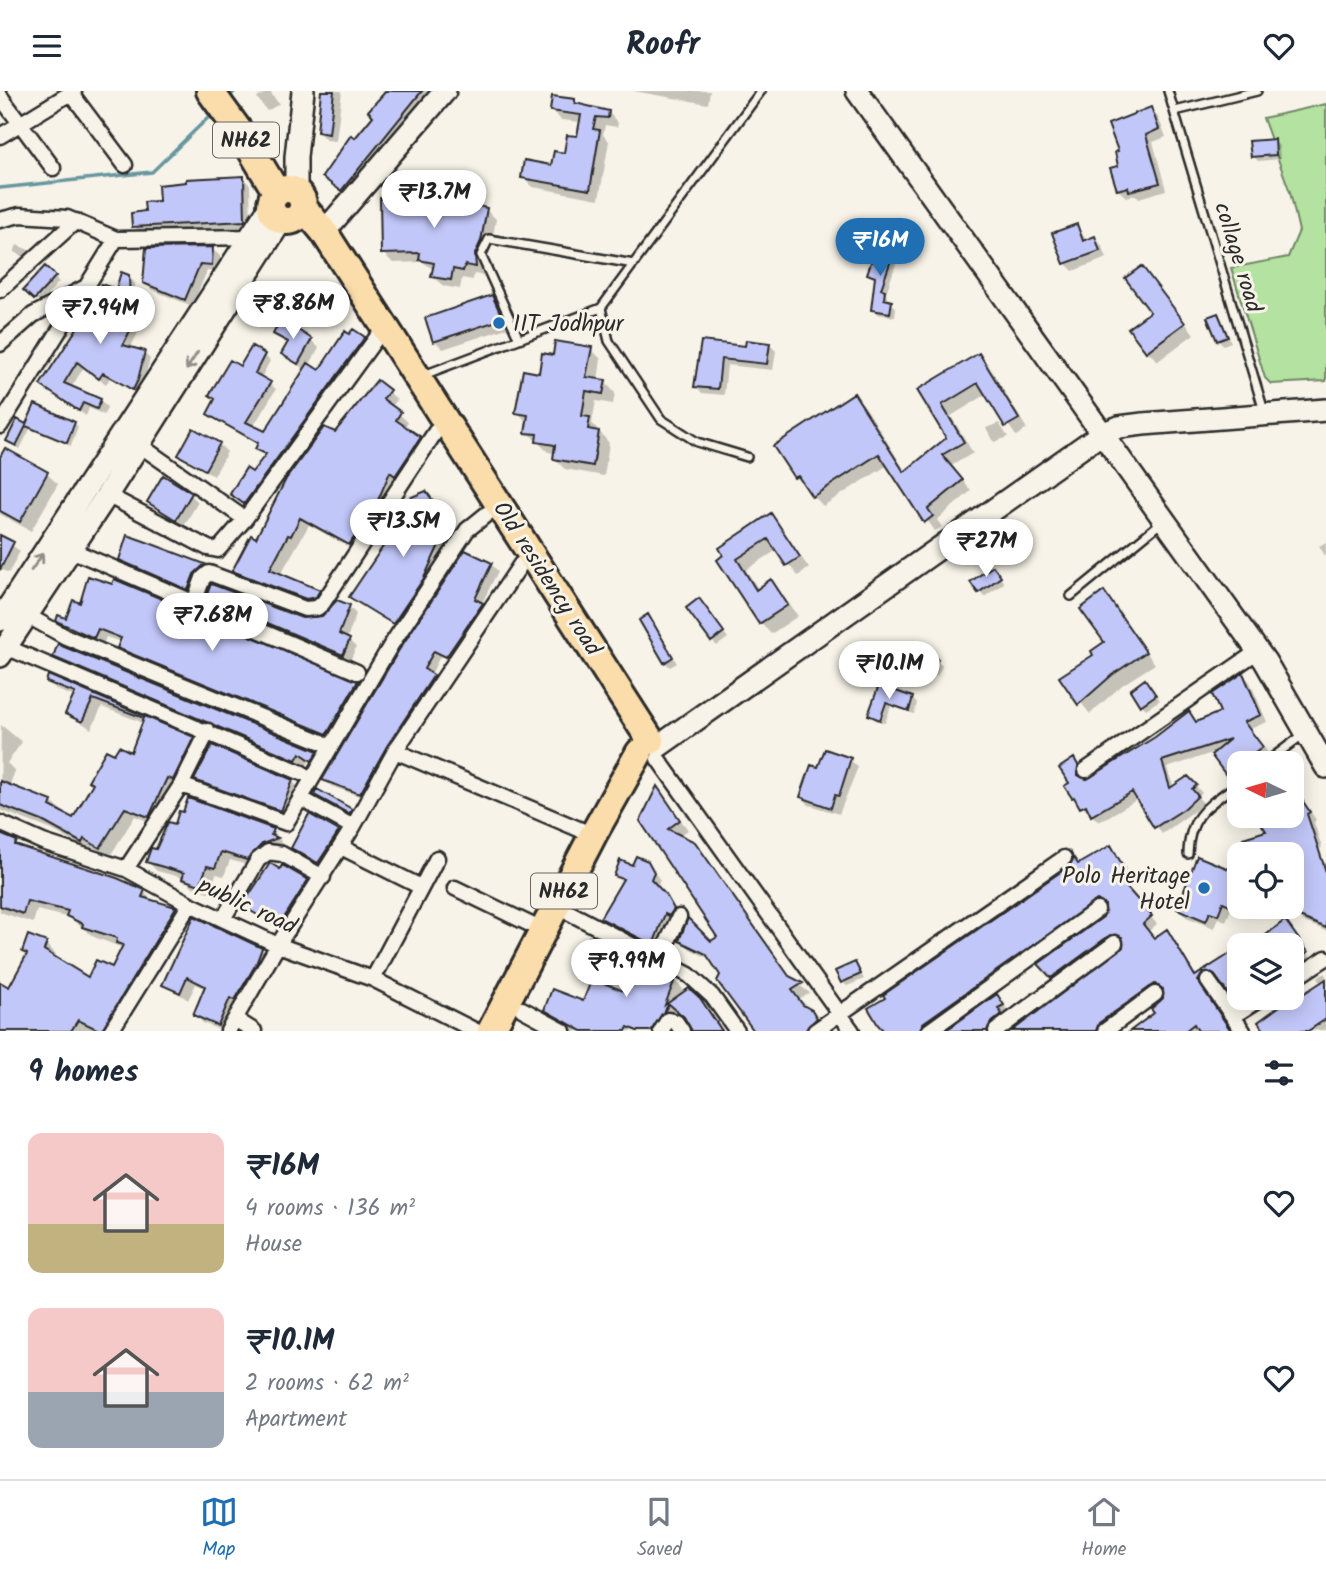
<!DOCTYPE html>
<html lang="en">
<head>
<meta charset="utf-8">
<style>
  :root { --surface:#fff; --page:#f6f6f7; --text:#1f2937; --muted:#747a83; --line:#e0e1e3; --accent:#1f6fb2 }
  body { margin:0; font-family:Kalam,sans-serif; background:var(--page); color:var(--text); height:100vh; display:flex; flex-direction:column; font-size:26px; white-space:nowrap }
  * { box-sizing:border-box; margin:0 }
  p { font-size:23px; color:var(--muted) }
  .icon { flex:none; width:38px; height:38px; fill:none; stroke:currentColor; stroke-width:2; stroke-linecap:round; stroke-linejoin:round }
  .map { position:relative; height:940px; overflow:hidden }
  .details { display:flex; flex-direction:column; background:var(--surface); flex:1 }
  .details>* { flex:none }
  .needle { width:46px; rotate:275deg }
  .buttons { position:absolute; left:1227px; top:660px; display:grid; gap:14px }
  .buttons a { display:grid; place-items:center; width:77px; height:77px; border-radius:14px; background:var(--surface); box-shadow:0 4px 18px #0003; font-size:35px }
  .price { position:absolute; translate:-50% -60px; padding:0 16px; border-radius:24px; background:#fff; color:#222; font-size:23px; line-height:46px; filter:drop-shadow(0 2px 4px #0008) }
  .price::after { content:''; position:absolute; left:50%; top:42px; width:21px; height:16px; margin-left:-10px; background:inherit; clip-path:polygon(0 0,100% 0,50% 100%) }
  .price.current { background:var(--accent); color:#fff }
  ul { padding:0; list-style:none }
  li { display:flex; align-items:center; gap:21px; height:175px; padding:0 28px }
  li span { display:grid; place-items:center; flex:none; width:196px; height:140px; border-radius:14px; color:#555 }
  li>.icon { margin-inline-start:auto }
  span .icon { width:84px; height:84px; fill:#fffc; stroke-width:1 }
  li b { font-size:30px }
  h2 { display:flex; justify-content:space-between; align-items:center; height:84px; padding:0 28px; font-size:30px }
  header { display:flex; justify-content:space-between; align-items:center; height:91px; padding:0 28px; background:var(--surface); font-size:32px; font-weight:600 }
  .tab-bar { display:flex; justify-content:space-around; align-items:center; height:98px; border-top:2px solid var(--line); background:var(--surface); font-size:19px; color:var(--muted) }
  .tab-bar a { display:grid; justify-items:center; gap:4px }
  .tab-bar .current { color:var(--accent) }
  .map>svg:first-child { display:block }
  .green { fill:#b4e2a1; stroke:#708666; stroke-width:2 }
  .shadow { fill:#0003 }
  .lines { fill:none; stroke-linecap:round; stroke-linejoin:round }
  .stream { stroke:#67969f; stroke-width:3.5 }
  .building { fill:#c2c7f9; stroke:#2b2b2b; stroke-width:2 }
  .lane-casing { stroke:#2b2b2b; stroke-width:12 }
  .street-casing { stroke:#2b2b2b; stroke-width:19 }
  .secondary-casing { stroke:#2b2b2b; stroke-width:26 }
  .highway-casing { stroke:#2b2b2b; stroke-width:32 }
  .lane { stroke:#f7f3e8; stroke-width:7 }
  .street { stroke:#f7f3e8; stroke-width:14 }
  .secondary { stroke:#f7f3e8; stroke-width:21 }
  .highway { stroke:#fbddab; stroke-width:26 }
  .oneway { stroke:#918f8a }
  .poi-dot { fill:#1f6fb2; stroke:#f7f3e8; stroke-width:2.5 }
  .labels { text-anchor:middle; stroke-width:6; stroke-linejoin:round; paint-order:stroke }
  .shield { fill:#f7f3e8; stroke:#686764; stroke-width:2 }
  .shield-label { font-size:21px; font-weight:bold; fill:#2b2b2b }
  .street-label { font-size:23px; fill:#2b2b2b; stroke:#f7f3e8 }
  .poi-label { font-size:23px; fill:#2b2b2b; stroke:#f7f3e8; text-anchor:start }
</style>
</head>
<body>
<header><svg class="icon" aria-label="menu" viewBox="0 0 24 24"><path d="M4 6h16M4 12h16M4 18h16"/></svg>Roofr<svg class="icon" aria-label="heart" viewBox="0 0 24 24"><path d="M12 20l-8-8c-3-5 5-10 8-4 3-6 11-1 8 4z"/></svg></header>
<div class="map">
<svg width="1326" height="940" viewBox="0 0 1326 940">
  <rect width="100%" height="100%" fill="#f7f3e8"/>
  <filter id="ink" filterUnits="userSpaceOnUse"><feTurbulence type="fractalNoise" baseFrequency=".0143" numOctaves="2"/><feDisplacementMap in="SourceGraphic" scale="14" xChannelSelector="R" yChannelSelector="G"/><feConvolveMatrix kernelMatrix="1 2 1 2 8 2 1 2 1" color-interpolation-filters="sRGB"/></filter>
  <g filter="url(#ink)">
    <path class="green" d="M1326 13V290L1271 293 1265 287 1231 177 1288 166 1299 140 1290 101 1263 27Z"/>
    <path class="shadow" d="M269 0 279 13 267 20 257 7Z
      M323 0H342L336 50 326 49 318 41Z
      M382 0H433L349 106 324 86 376 26 386 3Z
      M633 0H710L708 13Z
      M574 10 579 15 609 22 618 32 617 36 605 34 603 44 609 50 599 108 533 96 523 86 553 76 579 47 581 31 561 29 552 19Z
      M1150 18 1158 26 1166 46 1153 51 1166 99 1139 107 1135 104 1126 106 1118 99 1121 76Z
      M1274 50 1279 55 1280 68 1258 70 1253 65Z
      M243 87 250 94 251 136 141 142 134 135 161 111Z
      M468 104 477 117 486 119 496 128 490 161 484 174 485 185 474 183 473 189 462 187 460 198 443 195 433 185 434 179 423 171 393 172 383 162 407 108 415 117 430 120Z
      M1077 135 1087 150 1095 147 1102 155 1107 167 1073 180 1065 172Z
      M17 154 29 159 25 167 14 161Z
      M878 156 898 167 886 202 888 211 896 216 895 226 877 223 873 218 877 188 869 182Z
      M212 158 220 165 219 180H207L192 215 152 199 144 191Z
      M1142 177 1194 243 1158 270 1147 260 1152 221Z
      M45 178 59 191 40 212 26 199Z
      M128 185 135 192 136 217 147 223 130 258 144 262 150 268 139 304 110 287 106 293 84 276 71 297 100 309 107 316 104 324 89 317 86 325 42 294 95 218 117 200Z
      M492 206 500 214 510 236 443 258 435 250 427 228Z
      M1218 224 1231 251 1223 254 1218 249Z
      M275 242 311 249 319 257 309 275 320 282 364 247 370 253 250 418 239 409 267 365 257 357 259 354 209 322 217 310 211 304 241 278 264 264 270 270 261 287 276 298 253 336 266 342 305 279 283 263 288 253Z
      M702 252 746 257 769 253 776 260 773 279 727 274 724 304 702 302 696 295Z
      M591 258 601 268 598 290 605 291 615 302 613 313 596 310 592 332 609 352 604 385 565 378 554 368 555 362 548 361 527 341 528 332 517 321 554 266Z
      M978 264 988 274 1027 338 1016 345 987 303 951 325 973 362 951 375 971 400 937 429 942 436 935 440 888 374 823 415 796 386 776 355 854 304 864 314 906 381 948 347 920 300Z
      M389 301 397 309 391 316 408 331 404 337 428 356 358 461 309 434 280 484 319 500 327 508 316 516 242 488 234 480 336 343Z
      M18 330 27 335 74 332 78 336 71 355 30 338 20 358 8 350Z
      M999 332 1008 346 994 351 986 337Z
      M219 353 227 361 214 385 181 364Z
      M6 359 47 383 58 393 31 440 0 423V370Z
      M426 402 457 442 403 541 352 506Z
      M191 404 198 411 184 435 149 411Z
      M771 424 809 477 798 485 777 459 746 479 759 499 771 491 798 525 771 543 761 532 719 469Z
      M0 446 20 460 9 482 0 478Z
      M128 447 204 475 211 481 196 504 129 476 121 469Z
      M1326 451V466L1319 455Z
      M491 473 498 480 481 514 488 520 453 572 440 565 431 584 440 592 367 708 331 695 324 689Z
      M997 482 1004 492 984 506 972 491Z
      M115 490 357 592 366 600 336 650 128 565 119 556 121 551 106 546 103 554 67 538 58 529 67 530 81 514 114 495Z
      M1104 503 1155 573 1122 594 1090 623 1061 586 1095 564 1106 552Z
      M208 506 306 529 323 526 349 516 356 523 347 548 356 556 350 570 215 513Z
      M704 515 728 547 717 555 712 550Z
      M648 525 677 572 670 576 665 571Z
      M55 565 317 661 326 670 321 678 309 670 306 677 64 574Z
      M937 570 942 575 937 585 908 571Z
      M1243 584 1250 591 1267 631 1250 638 1269 663 1258 672H1239V687L1234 690 1212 662 1167 677 1174 697 1195 694 1202 702 1198 706 1204 713 1162 743 1138 708 1099 731 1073 706 1074 669 1088 690 1156 647 1188 622 1198 632 1222 621Z
      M49 587 193 648 202 657 158 734 135 725 110 765 93 756 91 760 52 739 0 719 1 634 22 651 7 672 15 680 9 696 51 711 74 729 94 694 90 689 115 666 132 664 144 632 102 616 91 638 68 622 75 606 57 599 48 590Z
      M1145 590 1160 609 1146 618 1142 614Z
      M880 596 912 608 917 612 914 623 891 615 885 632 875 629 870 624Z
      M850 669 858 676 839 723 809 714 802 706 819 679Z
      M197 688 292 690 303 701 291 729 207 699Z
      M1292 694 1316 729 1314 731 1322 757 1292 766V763H1250L1245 748 1268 741 1292 724Z
      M658 698 688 739 679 745 694 753 704 763 792 889 810 902 800 908 821 930V940H756L712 869 690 858 681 849 711 853 719 846 642 730Z
      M273 739 285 757 271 762 257 777 230 769 224 785 216 783 210 802 193 796 184 787 157 780 148 771Z
      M338 741 343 746 324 776 293 757Z
      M0 745 23 758 144 801 155 812 175 818 184 827 116 940H0V893L9 899 28 865 24 861 46 853 56 863 54 868 89 889 113 878 123 857 94 846 70 827 37 819 33 832 0 821Z
      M1111 756 1129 784 1119 790 1157 833 1149 840 1155 849 1167 840 1197 886 1239 858V906H1259L1243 918 1219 887 1214 886 1206 892V904L1231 940H1133L1157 922 1165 900 1156 901 1105 940H1013L1123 860 1124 850 1121 848 1059 893 1041 874 1104 828 1109 818 1099 817 929 940H886L1079 775Z
      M1320 767 1326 772V840L1302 830 1291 816 1292 778Z
      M647 771 660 789 657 796 680 826 660 860 602 826 623 791 616 784Z
      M270 774 307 790 314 797 282 840 244 815Z
      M1239 782V816H1266L1263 822 1255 818 1251 827 1231 818 1226 830 1218 827 1214 837 1186 826 1179 818Z
      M1285 831 1313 869 1292 881V854H1247L1257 848 1260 851Z
      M590 848 617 861 626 870 611 897 627 903 674 889 683 898 681 905 689 899 709 918 724 940H691L686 926 679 920 664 940H573L546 918 584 912 596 882 578 868Z
      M261 858 269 867 222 940 203 932 195 923 206 898 196 893 188 909 165 893Z
      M855 873 864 888 847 895 842 891Z
      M1326 882V939L1267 940 1286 916 1321 893 1318 886Z
      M997 905 1009 921 1004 924 1008 931 996 940H948Z"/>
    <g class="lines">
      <path class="stream" d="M227 8 235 0
        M0 97 152 81 214 21"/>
    </g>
    <path class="building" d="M321 0H334L329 43 317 41Z
      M386 0H422L341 100 322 86 351 44 355 47 373 25 368 20Z
      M552 5 575 8V12L609 20 608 27 596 26 593 38 600 39 590 99 521 87 524 69 551 74 554 60 564 62 567 44 577 45 581 24 550 20Z
      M1151 16 1159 38 1146 44 1160 92 1129 100 1128 96 1117 99 1110 77 1118 75 1115 61 1118 60 1108 33Z
      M1275 48 1276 64 1251 66 1249 50Z
      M244 85 245 130 132 136 131 122 145 120 144 111 159 110 158 94 186 91V88Z
      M433 96 469 102 467 113 487 117 481 150 475 163 476 176 465 174 463 180 453 178 451 189 431 186 434 172 419 169 420 162 381 163 380 107 407 106 408 114 429 118Z
      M1077 133 1083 150 1095 145 1100 160 1064 173 1052 142Z
      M877 154 894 160 881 198 885 199 884 208 892 210 890 222 871 219 875 186 867 183Z
      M213 156 212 174 200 173 185 209 143 192 146 157Z
      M45 175 56 185 34 209 23 199Z
      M1142 175 1185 232 1146 261 1128 237 1150 221 1125 187Z
      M121 181 129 184 130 215H142L123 254 145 260 138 289 133 299 103 282 99 288 77 271 64 292 101 308 97 318 83 312 79 320 40 294 85 225 82 224 88 212 94 216 101 193 116 198Z
      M492 204 503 228 433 251 425 227Z
      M1218 222 1228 246 1217 250 1207 226Z
      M281 228 312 248 298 273 281 263 288 251 273 243Z
      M353 238 365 246 244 413 230 403 246 377 252 381 266 363 255 358 258 352 207 323 215 308 209 304 230 269 240 275 252 255 265 263 255 282 271 291 246 331 265 340 308 272 319 279 345 240 349 243Z
      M746 249 770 252 767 273 721 268 718 298 694 296 701 250 745 255Z
      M555 250 592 256 586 286 606 289 603 303 586 300 582 325 590 326 588 338 599 340 593 375 553 368 555 354 536 351 537 343 525 342 528 324 515 322 523 279 539 282 542 262 553 264Z
      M979 262 1019 328 1005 336 978 292 942 314 964 351 942 364 963 389 928 418 933 425 924 432 879 363 812 406 798 385 794 387 773 355 854 302 904 381 946 347 917 299Z
      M377 289 390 299 383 308 401 321 396 329 421 346 395 385 390 381 376 414 349 454 300 427 291 445 288 444 270 478 320 499 316 506 306 508 232 480 251 444 256 447 286 388 324 336 335 341Z
      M35 313 75 331 67 352 26 335 16 355 6 350 17 328 26 333Z
      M193 337 220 352 205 379 178 364Z
      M5 357 48 381 20 431 0 420V366Z
      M163 384 192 402 176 429 147 411Z
      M426 400 449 432 424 487 393 533 349 506 386 451 383 449 389 438 394 435 407 408Z
      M771 422 800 466 786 475 768 448 737 468 756 499 771 488 788 514 759 533 717 469 723 464 719 457Z
      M0 444 14 451 0 479Z
      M127 444 144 450 205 473 194 483 188 499 119 469Z
      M465 459 492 472 475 508 483 512 446 566 434 560 424 578 434 584 387 655 360 703 322 689 399 559Z
      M993 475 1001 486 978 502 970 491Z
      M88 485 112 493 114 488 358 590 327 643 117 557 121 547 98 538 94 547 56 530 58 524 66 527 73 509 80 512Z
      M211 493 302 527 322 525 337 509 350 514 339 543 350 548 343 564 206 506Z
      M1104 500 1146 561 1112 584 1078 614 1059 586 1093 564 1091 560 1104 551 1080 518Z
      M699 507 724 541 711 551 686 517Z
      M648 523 673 566 664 572 639 529Z
      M58 552 62 555 318 660 312 670 300 662 296 669 53 566Z
      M911 558 938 568 932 582 906 572Z
      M1243 582 1261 624 1244 631 1263 656 1226 684 1211 664 1230 648 1162 670 1170 697 1188 685 1197 694 1192 698 1198 705 1184 718 1154 737 1132 701 1091 725 1086 714 1080 717 1074 706 1072 707 1064 695 1069 692 1059 677 1074 667 1078 674V684L1087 688 1155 646 1189 620 1196 631 1220 621 1212 603Z
      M48 584 194 646 173 689 167 687 149 726 125 717 100 757 84 748 82 752 42 730 0 714V690L52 710 50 715 73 727 93 692 88 690 106 659 114 663 119 655 131 661 144 627 93 608 82 631 65 623 75 602 46 591Z
      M1145 588 1156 604 1140 615 1130 599Z
      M879 594 913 606 909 620 886 612 880 629 868 624Z
      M212 654 293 689 281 720 194 689Z
      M825 658 851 667 839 705 835 704 831 717 800 706 811 674 818 676Z
      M1292 694 1310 721 1307 723 1326 781V837L1292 823V763H1287L1285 755 1248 763 1243 747 1266 740 1255 724H1292Z
      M657 695 680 729 668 738 695 751 789 885 803 892 792 899 803 914 812 919 817 927 805 940H754L717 890 720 884 706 863 679 850 688 827 711 850 717 846 640 730Z
      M317 698 352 718 349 723 314 704Z
      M188 707 274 738 271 744 278 747 262 753 247 769 221 761 215 777 207 775 200 794 182 788 184 782 146 771 151 757 156 758 168 731 175 733 179 720 183 721Z
      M309 723 339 740 318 772 291 757Z
      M0 743 17 750 15 754 117 787 145 799 142 806 176 816 101 940 78 929 71 940H0V891L9 896 27 863 22 861 28 844 47 851 44 859 88 886 96 869 112 876 123 854 116 852 117 847 82 836 83 833 66 825 68 820 27 810 23 823 0 815Z
      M1111 754 1124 777 1114 782 1152 825 1143 833 1154 847 1167 838 1195 885 1239 857V910L1235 912 1213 882H1203L1198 890 1231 940H1198L1194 933 1185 940H1130L1154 922 1151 918 1163 907V898L1155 893 1099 932 1096 940H1012L1123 856 1122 846 1110 844 1051 887 1038 873 1103 826 1105 814 1097 809 923 932 919 940H884L878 934 868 917 885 907 883 904 1069 775 1074 767 1078 773Z
      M636 765 648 770 654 781 651 788 666 804 674 818 669 825 665 823 653 854 600 827 623 788 614 785 620 769 632 774Z
      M1197 765 1239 782V818L1223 811 1218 824 1210 821 1206 830 1177 818Z
      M270 772 280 778 282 774 308 789 282 830 278 828 275 834 242 815Z
      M194 825 262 857 256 873 235 909 230 907 218 935 193 924 205 895 187 886 180 902 162 894Z
      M1285 829 1308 861 1292 873V854H1253Z
      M589 846 618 860 601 891 626 901 638 872 670 885 675 888 665 914 689 897 700 907 722 940H692L684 926 669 913 651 940H637L628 936 626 940H582L544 919 552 898 583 910 595 880 576 868Z
      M855 871 861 883 841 892 835 880Z
      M1326 888V928L1308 940H1265L1258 931 1284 912 1286 914Z
      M997 903 1004 914 998 917 1002 923 990 933 987 940H945Z"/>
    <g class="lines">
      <defs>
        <path id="lane" d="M1168 0 1264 320
          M1175 20 1257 0
          M601 217 609 250 661 328 697 351 747 366
          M519 248 481 164 489 148 634 173
          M421 285 601 217 761 0
          M1071 505 1163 430
          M1265 672 1304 643
          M1188 763C1189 723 1209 714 1239 692"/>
        <path id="street" d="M71 2 125 74
          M0 5 53 77
          M0 45 74 0
          M0 129 20 124 67 127 116 148 256 146
          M0 199 76 130
          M0 253 33 224 88 195
          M0 335 116 148
          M138 353 245 428
          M107 404 208 457 218 459 245 428 377 246
          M71 459 357 581
          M194 511 203 487 209 482 305 518 317 517 323 512 436 340
          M19 520 66 546 322 651
          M6 556 302 682
          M395 660 593 744
          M658 668 852 940
          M1086 679 1258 560
          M181 694 286 732 391 554 467 439 488 422
          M300 707 353 736
          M0 732 43 751 126 778 190 813 278 854 373 888 476 940
          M341 756 421 796
          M126 778 181 694 208 640
          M455 797 544 840
          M570 822 689 884 712 905 737 940
          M223 828 258 769 268 761 282 763 323 786
          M660 867 679 826
          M373 888 437 767
          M1292 889 1326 867
          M1208 890 1243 940
          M522 918 563 940
          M1233 925 1263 906
          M235 928 254 940
          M111 940 190 813
          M228 940 278 854 353 736 395 660 521 473
          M661 940 668 929 676 931 682 940
          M815 940 1064 767
          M929 940 1097 819
          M996 940 1115 852
          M1105 940 1155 903"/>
        <path id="secondary" d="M857 0 1265 570 1326 676
          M296 101V66L303 0
          M324 141 445 0
          M0 529 271 114
          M0 565 107 404 281 130
          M659 655 1101 343 1119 336 1143 333 1326 319"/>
        <path id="highway" d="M210 0 244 47 277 102
          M271 114a16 16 0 1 1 32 0a16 16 0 1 1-32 0Z
          M303 116 324 141 651 650
          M491 940 593 744 639 662"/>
      </defs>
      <use href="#lane" class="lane-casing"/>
      <use href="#street" class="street-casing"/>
      <use href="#secondary" class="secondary-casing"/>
      <use href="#highway" class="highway-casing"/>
      <use href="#lane" class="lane"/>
      <use href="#street" class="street"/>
      <use href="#secondary" class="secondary"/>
      <use href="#highway" class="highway"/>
    </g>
    <defs><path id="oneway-shaft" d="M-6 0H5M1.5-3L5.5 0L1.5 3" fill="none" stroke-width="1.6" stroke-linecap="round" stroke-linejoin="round" transform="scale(1.75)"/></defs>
    <g class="oneway">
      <use href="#oneway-shaft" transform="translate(192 270) rotate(123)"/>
      <use href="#oneway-shaft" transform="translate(37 471) rotate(-55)"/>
    </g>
  </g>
  <g class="poi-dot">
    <circle cx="499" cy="232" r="7"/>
    <circle cx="1204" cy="797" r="7"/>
  </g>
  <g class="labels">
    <g class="shield">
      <rect x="213" y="31.5" width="66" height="35" rx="5"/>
      <rect x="531" y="782.5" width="66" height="35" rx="5"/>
    </g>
    <g class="shield-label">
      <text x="246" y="56">NH62</text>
      <text x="564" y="807">NH62</text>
    </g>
    <g class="street-label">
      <text transform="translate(1239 166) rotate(73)" y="8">collage road</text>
      <text transform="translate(548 487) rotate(57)" y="8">Old residency road</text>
      <text transform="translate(248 814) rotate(25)" y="8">public road</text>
    </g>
    <g class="poi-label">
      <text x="513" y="240">IIT Jodhpur</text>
      <text x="1190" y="792" text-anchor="end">Polo Heritage<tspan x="1190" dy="26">Hotel</tspan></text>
    </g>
  </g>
</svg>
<div class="buttons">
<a><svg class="needle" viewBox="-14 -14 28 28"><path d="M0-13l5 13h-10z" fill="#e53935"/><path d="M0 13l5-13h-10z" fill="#747a83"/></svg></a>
<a><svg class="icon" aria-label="locate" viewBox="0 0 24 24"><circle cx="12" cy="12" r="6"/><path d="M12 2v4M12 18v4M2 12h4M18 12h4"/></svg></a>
<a><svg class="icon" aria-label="layers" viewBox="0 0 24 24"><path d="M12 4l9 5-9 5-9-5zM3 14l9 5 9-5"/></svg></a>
</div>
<b class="price" style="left:434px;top:139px">₹13.7M</b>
<b class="price current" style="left:880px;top:187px">₹16M</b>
<b class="price" style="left:293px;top:250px">₹8.86M</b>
<b class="price" style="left:100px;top:255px">₹7.94M</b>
<b class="price" style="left:403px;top:468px">₹13.5M</b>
<b class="price" style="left:986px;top:488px">₹27M</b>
<b class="price" style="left:212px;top:562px">₹7.68M</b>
<b class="price" style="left:889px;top:610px">₹10.1M</b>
<b class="price" style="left:626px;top:908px">₹9.99M</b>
</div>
<section class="details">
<h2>9 homes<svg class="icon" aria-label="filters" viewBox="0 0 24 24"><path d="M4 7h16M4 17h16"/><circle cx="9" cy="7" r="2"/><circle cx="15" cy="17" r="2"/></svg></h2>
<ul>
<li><span style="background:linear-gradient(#f6c9c9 65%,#c2b280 0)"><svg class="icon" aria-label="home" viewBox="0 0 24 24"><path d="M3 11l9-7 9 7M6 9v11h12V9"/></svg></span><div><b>₹16M</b><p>4 rooms · 136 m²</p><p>House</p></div><svg class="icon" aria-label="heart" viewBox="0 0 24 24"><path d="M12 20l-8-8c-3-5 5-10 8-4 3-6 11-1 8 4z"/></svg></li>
<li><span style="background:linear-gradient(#f6c9c9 60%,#9aa5b1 0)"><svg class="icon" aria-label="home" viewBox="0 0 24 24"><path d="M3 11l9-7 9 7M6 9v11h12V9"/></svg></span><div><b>₹10.1M</b><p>2 rooms · 62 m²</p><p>Apartment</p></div><svg class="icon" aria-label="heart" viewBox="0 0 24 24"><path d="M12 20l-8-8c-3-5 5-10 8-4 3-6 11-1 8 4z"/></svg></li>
</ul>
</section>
<nav class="tab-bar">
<a class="current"><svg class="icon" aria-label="map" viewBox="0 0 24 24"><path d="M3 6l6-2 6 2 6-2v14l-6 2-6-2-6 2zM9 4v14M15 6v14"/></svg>Map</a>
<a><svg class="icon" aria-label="saved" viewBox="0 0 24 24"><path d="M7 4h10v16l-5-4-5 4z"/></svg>Saved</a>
<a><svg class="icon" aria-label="home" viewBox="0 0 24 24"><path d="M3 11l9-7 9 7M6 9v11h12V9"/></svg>Home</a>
</nav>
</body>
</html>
